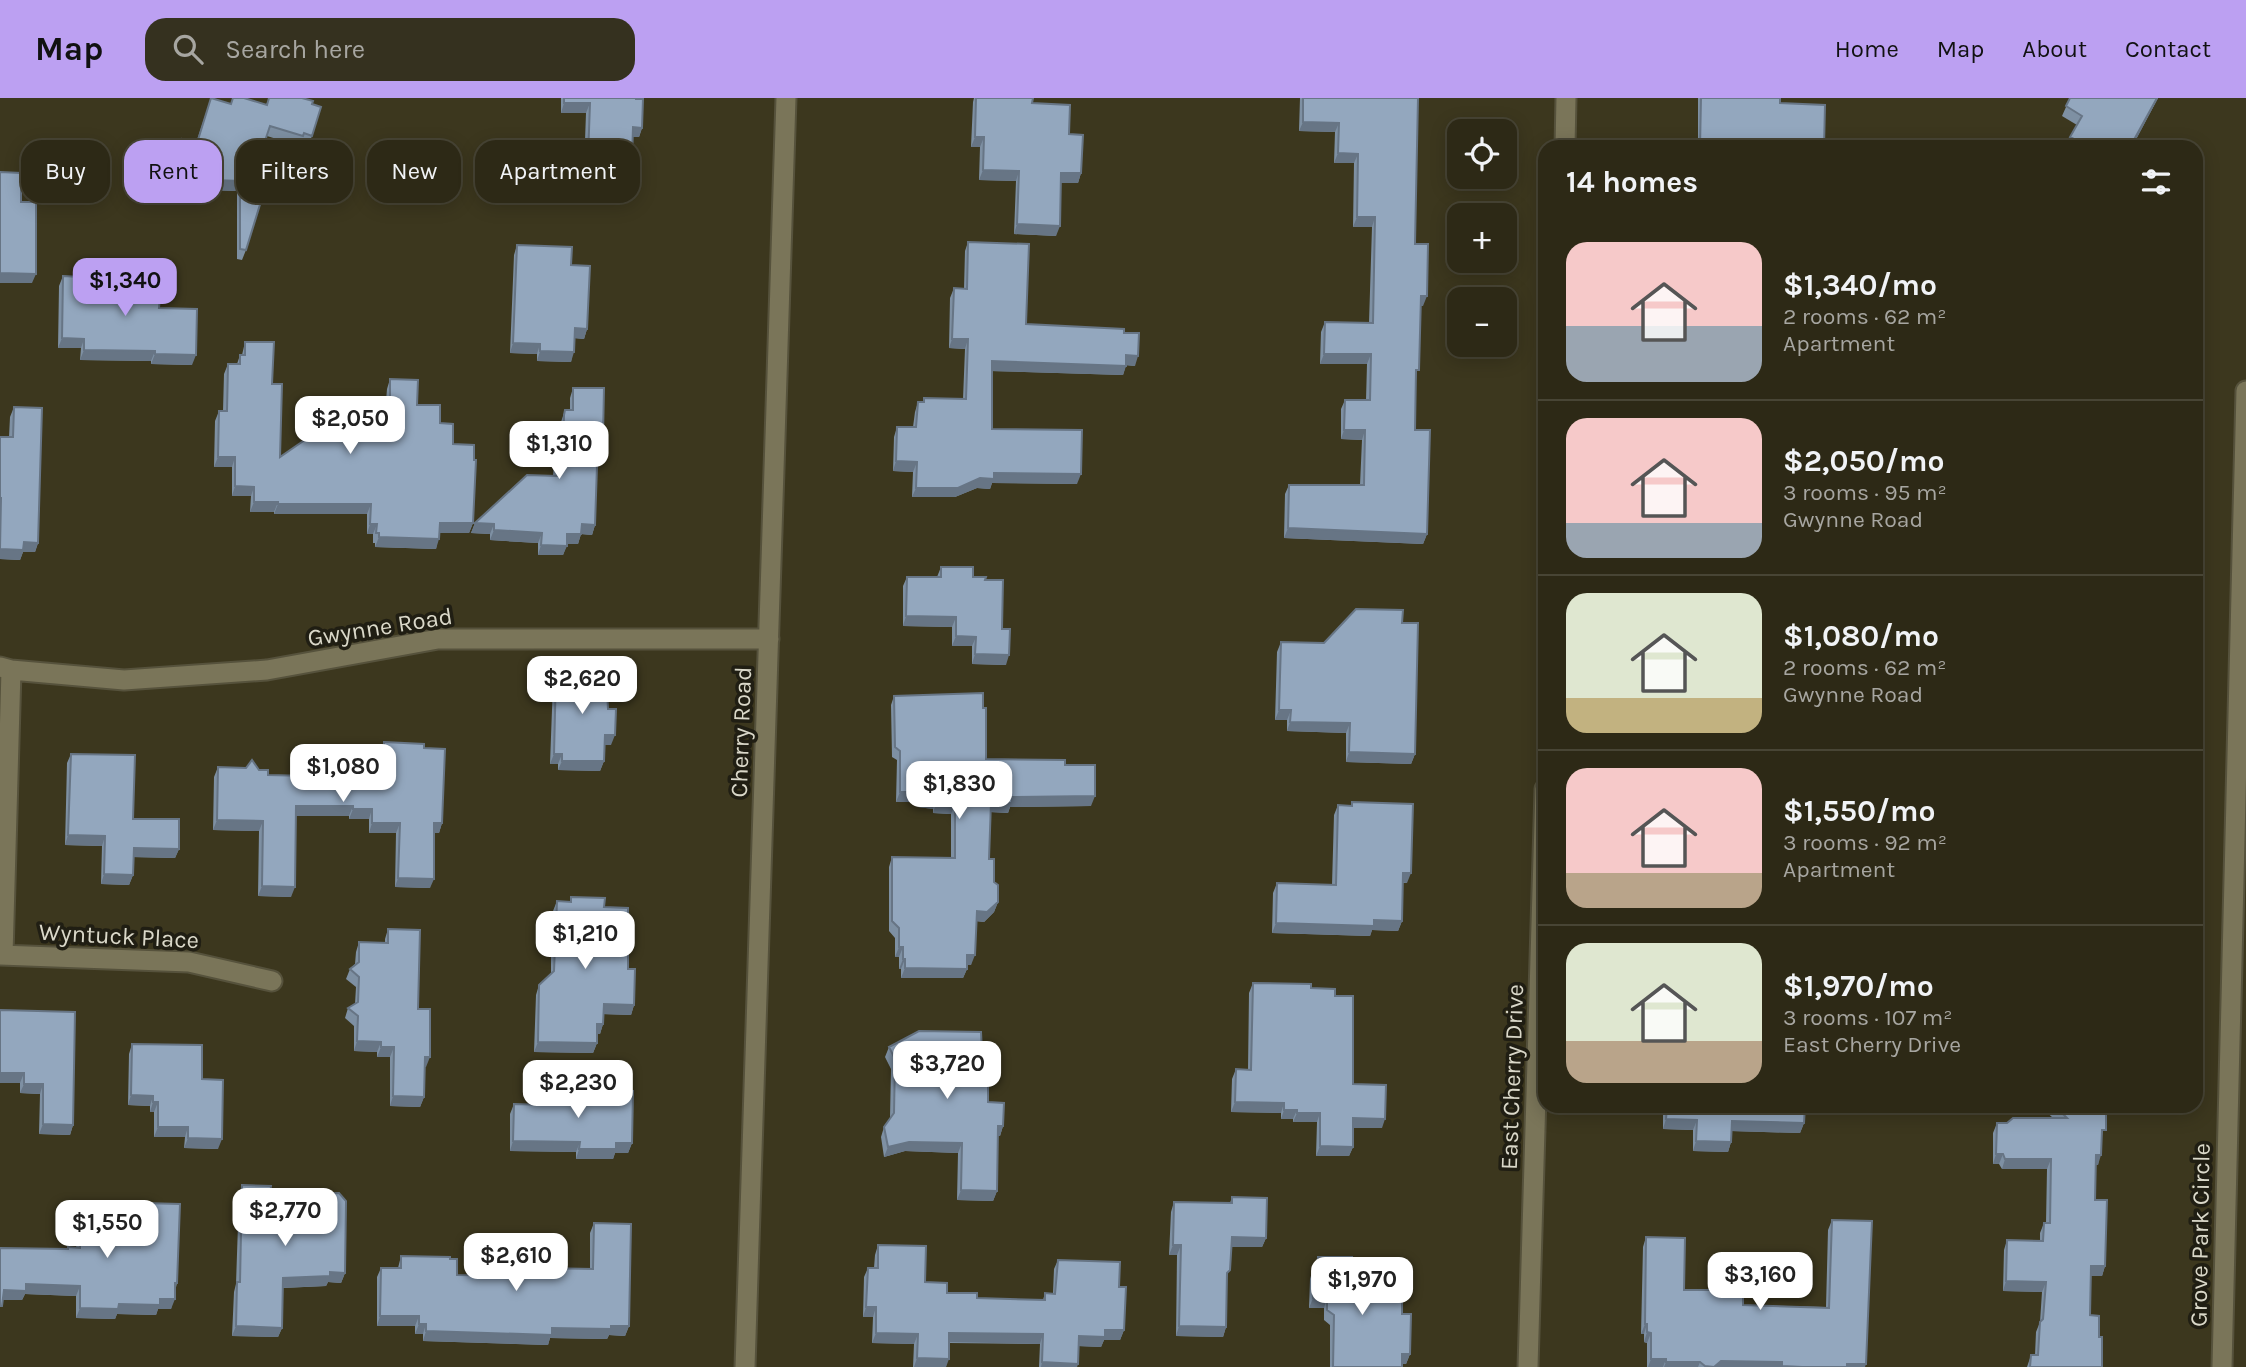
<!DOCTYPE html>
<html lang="en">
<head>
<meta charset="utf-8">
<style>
  :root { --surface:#2d2916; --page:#35311f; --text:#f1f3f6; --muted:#a7a6a1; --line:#484535; --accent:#bca0f2 }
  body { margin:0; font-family:Karla,sans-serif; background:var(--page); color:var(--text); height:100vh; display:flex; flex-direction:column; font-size:26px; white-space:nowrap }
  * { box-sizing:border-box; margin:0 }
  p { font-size:23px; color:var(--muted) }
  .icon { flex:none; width:38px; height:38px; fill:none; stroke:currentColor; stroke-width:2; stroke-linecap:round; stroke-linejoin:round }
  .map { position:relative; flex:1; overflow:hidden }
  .side { position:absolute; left:1538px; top:42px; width:665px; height:973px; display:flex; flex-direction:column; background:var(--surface); border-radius:21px; box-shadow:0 4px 18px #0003,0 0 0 2px var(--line) }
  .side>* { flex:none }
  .guide { position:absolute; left:21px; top:42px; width:665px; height:63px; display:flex; gap:14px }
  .fabs { position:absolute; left:1447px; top:21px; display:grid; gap:14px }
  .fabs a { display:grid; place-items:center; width:70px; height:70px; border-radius:14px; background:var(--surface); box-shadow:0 4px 18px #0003,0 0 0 2px var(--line); font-size:35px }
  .price { position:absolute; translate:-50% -60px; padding:0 16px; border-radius:14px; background:#fff; color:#222; font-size:23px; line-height:46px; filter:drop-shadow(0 2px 4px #0008) }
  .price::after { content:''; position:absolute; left:50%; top:42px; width:21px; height:16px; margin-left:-10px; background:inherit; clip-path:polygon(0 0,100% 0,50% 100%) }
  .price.active { background:var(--accent); color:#111 }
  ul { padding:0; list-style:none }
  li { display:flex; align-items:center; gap:21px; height:175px; padding:0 28px }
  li+li { border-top:2px solid var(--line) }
  li span { display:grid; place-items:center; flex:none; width:196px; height:140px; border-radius:21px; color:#555 }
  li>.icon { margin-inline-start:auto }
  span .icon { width:84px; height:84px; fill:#fffc; stroke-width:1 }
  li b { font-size:30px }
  h2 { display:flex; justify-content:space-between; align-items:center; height:84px; padding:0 28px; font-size:30px }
  .tag { padding:0 24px; border-radius:21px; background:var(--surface); box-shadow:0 4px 18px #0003,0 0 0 2px var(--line); font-size:24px; line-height:63px }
  .tag.active { background:var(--accent); color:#111 }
  header { display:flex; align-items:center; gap:42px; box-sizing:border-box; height:98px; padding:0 35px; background:var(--accent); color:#111 }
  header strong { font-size:33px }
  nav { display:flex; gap:38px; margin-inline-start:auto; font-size:24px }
  .search { width:490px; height:63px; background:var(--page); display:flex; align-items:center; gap:18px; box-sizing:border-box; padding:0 24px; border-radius:21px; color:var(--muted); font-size:26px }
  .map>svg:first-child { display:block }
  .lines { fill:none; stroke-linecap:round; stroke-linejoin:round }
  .minor-casing { stroke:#56523c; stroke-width:23 }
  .minor { stroke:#7a7559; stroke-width:19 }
  .wall { fill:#7e90a3 }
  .shaded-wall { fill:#677585 }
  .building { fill:#93a7be; stroke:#677585; stroke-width:2 }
  .labels { text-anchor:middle; stroke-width:7; stroke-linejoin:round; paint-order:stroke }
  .street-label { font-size:24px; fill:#dad8c9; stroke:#201e13 }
</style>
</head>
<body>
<header>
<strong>Map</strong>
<div class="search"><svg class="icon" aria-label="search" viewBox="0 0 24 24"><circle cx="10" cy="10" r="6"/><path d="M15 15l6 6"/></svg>Search here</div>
<nav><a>Home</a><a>Map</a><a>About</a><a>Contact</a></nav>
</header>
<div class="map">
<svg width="2246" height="1269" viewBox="0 0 2246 1269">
  <rect width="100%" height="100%" fill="#3c371e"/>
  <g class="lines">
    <defs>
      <path id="minor" d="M1565 49 1566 0
        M0 569 11 572 124 582 267 572 438 541H769
        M0 857 189 864 272 883
        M3 857 11 572
        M745 1269 786 0
        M1528 1269 1545 691
        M2222 1269 2246 293"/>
    </defs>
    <use href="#minor" class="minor-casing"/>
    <use href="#minor" class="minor"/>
  </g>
  <path class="wall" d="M211 0 230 6 267 7 312 6V38L308 48 300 45 299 48 267 38 252 82 246 152 242 162 237 161V93L208 92 169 79 178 51 196 45Z
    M561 0H636L642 30 639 39H633L632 62 628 71H622L613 78 606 70H584L586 15H561Z
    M974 0H1033L1032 5 1069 36 1081 75 1078 85H1061L1056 138 1014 136 1016 83 979 82 980 49H971L973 4Z
    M1300 0H1418L1415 146 1423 208H1421L1416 282 1415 332 1427 436 1423 446 1284 440 1285 396 1289 387H1360L1362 342 1341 341V311L1345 302H1366L1367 266H1320L1321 234 1325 224 1369 225 1372 129H1353L1354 65H1334L1335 34 1299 33Z
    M1698 0H1780V5L1824 49H1698Z
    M2070 0H2158L2132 49H2067L2070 39 2077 27 2062 18Z
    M968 144 1026 226 1124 235 1135 268 1126 267 1123 277 992 273V331L1077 386 992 385 990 391 977 390 955 399H912L913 374 893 373 894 339 897 329H913L915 314 918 304H923L924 300 963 301 965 251 949 250 950 200 954 190 964 191 965 153Z
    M517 147 571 167 587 231 584 241 575 240 571 264 537 263V256L510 255 514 157Z
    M63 178 145 200 159 210 192 267 151 266V263L80 262 81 250H58L59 188Z
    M245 244 272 286 280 359 328 340 371 342 372 323 375 313H381L385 303H386L387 291 390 281 417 307 440 325 453 346 473 425 469 435H439L436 451 375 449V445H373V436H367V416H274V414H250L251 398H232V369H214L215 323 219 313H223L224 276 228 266H237L240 257H242Z
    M573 290 600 348H598L595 427 592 437 581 436 578 446H567L563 457H538V445L490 442V436L471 435 475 425 553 378 554 363 557 353H559L560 327 565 312H570V300Z
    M14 309 38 445 35 454H23L20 462 0 461V339H9L10 319Z
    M941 469 985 482 1002 531 1006 567 972 566V548H952V529L903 528V488L907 479H937Z
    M1402 525 1415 656 1411 666 1346 664V635L1287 633V622H1275L1277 554 1281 544 1324 545Z
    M556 574 608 611 611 647H605L604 663 600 673 558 672V666H550L553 584Z
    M894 598 983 610 986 661 1065 667 1091 708 1010 709 1008 715 991 714 989 761 998 804 994 814 984 824 977 823 971 867H967V871L963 880H901V871H899V859H895V840L889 833V769L892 759 951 760V716L933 715V711L918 709V704H896L897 662 892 659 891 607Z
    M384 644 424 650 442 725 439 735H434L430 790 395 789 396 735H369V721H349V718H296L291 799 258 798 259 733 213 732 214 679 218 669 259 672 268 677 350 679V661L354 651H381Z
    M71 656 133 721 179 751 175 760 133 759V777L129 787 101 786 102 748 65 747 67 665Z
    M1352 704 1407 785H1403L1402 823 1398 833 1372 832 1370 838 1272 835 1273 795 1277 785 1332 787 1334 717 1338 707 1351 708Z
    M571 799 604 809 628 871 634 907 631 917 603 916V926L600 936H597V945L593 955 534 954 536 897 539 887 551 877V858L541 848 544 838 553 831V813L557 803 570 804Z
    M388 831 418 911 426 969H424V999L420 1009 390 1008V959H377V954L354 953V928L345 920 348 910 355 906 356 889 346 881 350 871 355 866 356 854 359 844 385 845V841Z
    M1253 885 1311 890 1335 898 1353 986 1382 1030H1353V1049L1349 1058H1316L1317 1024H1293V1021H1281V1015L1231 1014 1232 981 1236 971 1248 972 1249 895Z
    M0 912 73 1027 70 1037 39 1036 40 996 20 995V985H0Z
    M132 946 202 981 218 1051 184 1050 185 1039H154V1014H150V1008L128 1007 129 956Z
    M889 949 983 973 988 1004 1003 1028 1000 1038H998L997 1093 993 1103 957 1102 958 1055 905 1053 884 1059 881 1039 884 1029 890 1020 891 971 885 959Z
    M583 992 632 1045 628 1055H615L613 1061H576V1054L510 1053V1016L514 1006 543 1007 546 1000H580Z
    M1663 1008H1805L1804 1025 1800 1035 1732 1033 1731 1044 1728 1054 1693 1053V1032L1663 1031Z
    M2040 1008H2106L2098 1067H2096L2095 1102 2105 1168 2102 1178H2091L2090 1217 2099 1239 2102 1269H2027L2031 1257H2035L2036 1234 2040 1224 2042 1194 2003 1193 2004 1152 2007 1142 2040 1143V1135L2044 1125H2046L2047 1071H2002L1999 1066H1993V1035L1997 1025H2007L2053 1020Z
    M242 1087 270 1097 345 1175 341 1185 328 1184 326 1188 283 1190 282 1230 278 1239 232 1238 234 1194 236 1186 239 1097Z
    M1232 1099 1266 1140 1262 1149H1232L1227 1179 1226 1229 1223 1239 1176 1238 1177 1157H1169L1171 1114 1174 1104 1230 1105Z
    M142 1105 177 1185 171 1211H158L156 1217 117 1216 115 1221 76 1220V1198L25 1196 22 1202 0 1150 68 1151 76 1150 77 1140 80 1130H82L83 1123 86 1113 138 1115Z
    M1832 1122 1865 1269H1647V1245L1644 1244V1236H1641L1643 1149 1646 1139 1684 1192 1743 1207 1826 1209 1828 1132Z
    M594 1125 629 1228 625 1238 609 1237 607 1241 550 1240 548 1247 423 1243V1236H415V1228H377V1179L381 1170H398L401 1158 450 1161 457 1177 524 1178 525 1173H541L543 1170 590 1171V1135Z
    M878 1147 925 1184 947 1195 977 1200 1043 1202 1045 1195H1053L1054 1171 1058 1162 1119 1189 1124 1232 1120 1242H1104L1101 1249 1079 1248 1077 1269H1039L1040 1246 949 1245 946 1269H913L914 1246 872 1245 873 1219H863L864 1179 868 1170H874L875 1157Z
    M1318 1159 1352 1162 1362 1193 1402 1216 1410 1256 1406 1266H1402V1269H1330V1227L1324 1222V1210H1309L1310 1181 1313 1171H1314Z"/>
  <path class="shaded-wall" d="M2157 0H2158L2132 49H2130Z
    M564 5H590L586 15H561Z
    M1303 24 1339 25 1335 34 1299 33Z
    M633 29 642 30 639 39H629Z
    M975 39H984L980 49H971Z
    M1338 55 1358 56 1354 65H1334Z
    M588 60 610 61 606 70H584Z
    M625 62H632L628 71H622L613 78 617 68Z
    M983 72 1019 73 1016 83 979 82Z
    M1061 75H1081L1078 85H1058Z
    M211 82 240 83 237 93 208 92Z
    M1357 119H1375L1372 129H1353Z
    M1017 126 1060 128 1056 138 1014 136Z
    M0 175 36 176 32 185H0Z
    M1421 198H1427L1423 208H1418Z
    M575 230 587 231 584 241 572 240Z
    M62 240 84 241 81 250H58Z
    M952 241H968L965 251 949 250Z
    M513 245 540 246 537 256 510 255Z
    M84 252 155 253 151 263 80 262Z
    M540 253 574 254 571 264 537 263Z
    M155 256 196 257 192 267 151 266Z
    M1324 256H1371L1367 266H1320Z
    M1126 257 1138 258 1135 268 1123 267Z
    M992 263 1126 268 1123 277 989 273Z
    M1344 332H1365L1362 342 1341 341Z
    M598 338H603L600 348H594Z
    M218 359H235L232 369H214Z
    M896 363 917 364 913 374 893 373Z
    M994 375 1081 376 1077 386 992 385 990 391 977 390 955 399H912L916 390Z
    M235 388 254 389 251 398H232Z
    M254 404H278L274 414H250Z
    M278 406H371L367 416H274Z
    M440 425H473L469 435H436Z
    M475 425 494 426 490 436 471 435Z
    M370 426H377L373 436H367Z
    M582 426 595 427 592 437 581 436 578 446H564L567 436Z
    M1288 430 1427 436 1423 446 1284 440Z
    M494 432 542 435 538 445 490 442Z
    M379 439 439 441 436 451 375 449Z
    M24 444 38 445 35 454H23L20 462 0 461V451Z
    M541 447 567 448 563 457H538Z
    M906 518 956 519 952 529 903 528Z
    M956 538 976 539 972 548H952Z
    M975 556 1009 557 1006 567 972 566Z
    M1279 612H1291L1287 622H1275Z
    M1290 624 1350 625 1346 635 1287 633Z
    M605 637H615L611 647H601Z
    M1349 654 1415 656 1411 666 1346 664Z
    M554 656H562L558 666H550Z
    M562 663H604L600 673 558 672Z
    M900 694H922L918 704H896Z
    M1095 698 1091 708 1010 709 1008 715 988 714 991 704 1012 699Z
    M922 699 936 701 933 711 918 709Z
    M936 705 955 706 951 716 933 715Z
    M296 708H353L349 718H293Z
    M353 711H372L369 721H349Z
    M217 722 263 723 259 733 213 732Z
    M372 725H400L396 735H369Z
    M434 725H442L439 735H431Z
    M68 737 105 738 102 748 65 747Z
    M134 750 179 751 175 760 130 759Z
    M1403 775H1411L1407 785 1399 784Z
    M104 776 133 777 129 787 101 786Z
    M398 780 434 781 430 790 395 789Z
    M262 788 295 789 291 799 258 798Z
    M998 804 994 814 984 824 973 823 977 813Z
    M1374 822 1402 823 1398 833 1372 832 1370 838 1272 835 1276 825Z
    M899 849H903L899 859H895Z
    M967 857H975L971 867H964Z
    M903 861H905L901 871H899Z
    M905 870 967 871 963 880H901Z
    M604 906 634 907 631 917 600 916Z
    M597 926H603L600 936H594Z
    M357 943 381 944 377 954 354 953Z
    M538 944 597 945 593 955 534 954Z
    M381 949H394L390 959H377Z
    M425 959H430L426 969H421Z
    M0 975H24L20 985H0Z
    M24 986H43L40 996 20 995Z
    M131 997 153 998 150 1008 128 1007Z
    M393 998 424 999 420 1009 390 1008Z
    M153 1004H158L154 1014H150Z
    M1235 1004 1284 1005 1281 1015 1231 1014Z
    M1284 1012H1297L1293 1021H1281Z
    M1297 1015H1320L1317 1024H1293Z
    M1353 1020 1385 1021 1382 1030H1350Z
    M1666 1021 1697 1022 1693 1032 1663 1031Z
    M1732 1023 1804 1025 1800 1035 1729 1033Z
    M43 1026 73 1027 70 1037 39 1036Z
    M998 1028H1003L1000 1038H994Z
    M158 1029H188L185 1039H154Z
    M188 1040 222 1041 218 1051 184 1050Z
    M513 1043 580 1044 576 1054 510 1053Z
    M1696 1043 1731 1044 1728 1054 1693 1053Z
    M909 1044 962 1045 958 1055 905 1053 884 1059 888 1049Z
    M616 1045H632L628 1055H615L613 1061H576L579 1051Z
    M1320 1048 1353 1049 1349 1058H1316Z
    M1996 1056H2003L1999 1066H1993Z
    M2096 1057H2101L2098 1067H2092Z
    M2005 1061H2051L2047 1071H2002Z
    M961 1092 997 1093 993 1103 957 1102Z
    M1232 1139 1266 1140 1262 1149H1229Z
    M1173 1147H1181L1177 1157H1169Z
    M2091 1168H2105L2102 1178H2088Z
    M330 1174 345 1175 341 1185 328 1184 326 1188 280 1190 283 1180Z
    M2006 1183 2046 1184 2042 1194 2003 1193Z
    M26 1186 80 1188 76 1198 25 1196 22 1202H0L4 1192Z
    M1313 1200H1327L1324 1210H1309Z
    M160 1201H175L171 1211H158L156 1217 117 1216 115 1221 76 1220 80 1210Z
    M866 1209H876L873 1219H863Z
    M380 1218H419L415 1228H377Z
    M419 1226H426L423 1236H415Z
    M1645 1226H1647L1644 1236H1641Z
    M236 1228 282 1230 278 1239 232 1238Z
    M611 1228H629L625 1238 609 1237 607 1241 550 1240 548 1247 423 1243 426 1233 552 1230Z
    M1179 1228 1226 1229 1223 1239 1176 1238Z
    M1105 1232H1124L1120 1242H1104L1101 1249 1076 1248 1079 1238Z
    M1647 1234 1651 1235 1647 1245 1644 1244Z
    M876 1235 918 1236 914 1246 872 1245Z
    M949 1235 1043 1236 1040 1246 946 1244Z
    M1402 1256H1410L1406 1266H1398Z
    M917 1260 949 1261 946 1269H914Z
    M1651 1261H1666L1663 1269H1648Z
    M1721 1263 1782 1264 1781 1269H1705Z
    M1042 1264 1078 1266 1077 1269H1041Z
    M1666 1264H1700L1698 1269H1664Z
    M1847 1266H1866L1865 1269H1846Z"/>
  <path class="building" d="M211 0 231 6 233 0H244L267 7 269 0H302L313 3 312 6 321 9 312 38 304 35 303 38 270 28 252 82 266 87 246 152 240 151V83L211 82 173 69 182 41 197 45Z
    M564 0H636V1H643L642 30 633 29 632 62H625L617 68 610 61 588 60 590 5H564Z
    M976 0H1033L1032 5 1070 7 1069 36 1083 37 1081 75H1061L1060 128 1017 126 1019 73 983 72 984 39H975Z
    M1303 0H1418L1415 146H1428L1427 198H1421L1419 272H1416L1415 332H1430L1427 436 1288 430 1289 387H1364L1365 332H1344L1345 302H1370L1371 256H1324L1325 224 1373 225 1375 119H1357L1358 56 1338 55 1339 25 1303 24Z
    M1701 0H1780V5L1825 7 1824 49H1700Z
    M2070 0H2157L2130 49H2089L2070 39 2082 18 2066 8Z
    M0 74 21 75V104H36V176L0 175Z
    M968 144 1029 146 1026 226 1124 231V235H1139L1138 258 1126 257V268L992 263V331L1082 332 1081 376 994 375V381L980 380 958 390H916L917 364 896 363 897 329H916L918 304H924V300L966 301 968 241H952L954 190 967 191Z
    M517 147 572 149 571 167 590 168 587 231 575 230 574 254 540 253V246L513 245Z
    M63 178 99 180V178L146 181 145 200H160L159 210 197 211 196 257 155 256V253L84 252V241L62 240Z
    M245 244H274L272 286H282L280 359 312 337H325L328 340 375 342V313H384L385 303H390V281L418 282 417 307H440V325L453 326V346L474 347V362H476L473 425H440L439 441 379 439V435H376L377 426H370L371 406H278V404H254V389L235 388V359H218L219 313H227L228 266H240V257H245Z
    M573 290H604L603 338H598L595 427 582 426 581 436H567V448L541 447 542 435 494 432V426L475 425 527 377 557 378V353H563L564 317 565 312H573Z
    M14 309 42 310 38 445 24 444 23 452 0 451 1 400H0V339H13Z
    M941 469H973V479H986L985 482H1003L1002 531H1010L1009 557 975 556 976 539 956 538V519L906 518 907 479H941Z
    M1356 511 1403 512 1402 525H1418L1415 656 1349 654 1350 625 1290 624 1291 612H1279L1281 544 1324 545Z
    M556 574 606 575 608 611H616L615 637H605L604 663H562V656H554Z
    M983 595V610H986V661L1065 662V667H1095V698L1012 699V705L991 704 989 761H994V784L998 787V804L987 814 977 813 975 857H967V871L905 870V861H903V849H899V830L892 823V759L955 760V706L936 705V701L922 699V694H900V653L895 649 894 598Z
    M384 644 424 646V650L445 651 442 725H434V781L398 780 400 725H372V711H353V708H296L295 789 262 788 263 723 217 722 218 669 246 670 252 662 259 672H268V677L353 679 354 651H384Z
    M71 656 135 657 133 721H179V751L134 750 133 777 104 776 105 738 68 737Z
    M1352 704 1413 706 1411 775H1403L1402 823 1374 822V828L1276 825 1277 785 1336 787 1338 707 1352 708Z
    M571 799 605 800 604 809 628 810V871H635L634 907 604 906 603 926H597V945L538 944 539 887 554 873 555 848 544 838 556 829 557 803 571 804Z
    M388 831 420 832 418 911H430V959H425L424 999 393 998 394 949H381V944L357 943 358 918 348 910 358 904 359 879 350 871 359 864V844L388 845Z
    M1253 885 1311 886V890L1335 891V898H1353V986L1386 987 1385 1021 1353 1020V1049L1320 1048V1015H1297V1012H1284V1005L1235 1004 1236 971 1251 972Z
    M0 912 75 914 73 1027 43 1026V986H24V975H0Z
    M919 933 981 934 983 973H988V1004L1004 1005 1003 1028H998L997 1093 961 1092 962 1045 909 1044 888 1049 884 1029 894 1015 895 961 889 949Z
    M132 946 202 947V981L223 982 222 1041 188 1040V1029H158V1004H153V998L131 997Z
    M583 992 633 993 632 1045H616V1051H579L580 1044 513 1043 514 1006 546 1007V1000H583Z
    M1667 1008H1805L1804 1025 1732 1023 1731 1044 1696 1043 1697 1022 1666 1021Z
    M2055 1008H2106V1032H2102L2101 1057H2096L2095 1102H2107L2105 1168H2091L2090 1217 2099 1218V1239H2102V1269H2030L2031 1257H2038L2040 1224 2043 1221 2046 1184 2006 1183 2007 1142 2043 1143 2044 1125H2050L2051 1061H2005L2003 1056H1996L1997 1025H2007L2013 1020H2067Z
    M242 1087 271 1088 270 1097 339 1095 346 1103 345 1175 330 1174V1178L283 1180 282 1230 236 1228 237 1184H240Z
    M1232 1099 1267 1100 1266 1140 1232 1139 1230 1172 1227 1175 1226 1229 1179 1228 1181 1147H1173L1174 1104 1232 1105Z
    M142 1105 180 1106 177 1185H175V1201H160V1207L119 1206 118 1211 80 1210V1188L26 1186V1193L4 1192 2 1208H0V1150L68 1151V1149L80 1150V1130H85L86 1113 142 1115Z
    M1832 1122 1872 1123 1866 1266H1847V1269H1802L1782 1268V1264L1721 1263 1714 1269 1705 1268 1700 1264H1666V1261H1651V1235L1647 1234V1226H1645L1646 1139 1685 1140 1684 1192H1743V1207L1829 1210Z
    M594 1125 631 1126 629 1228H611V1231L552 1230V1237L426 1233V1226H419V1218H380L381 1170H401V1158L450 1159V1161H457V1177L525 1178V1173H543V1170L593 1171Z
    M878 1147 926 1148 925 1184 947 1185V1195H977V1200L1045 1202V1195L1055 1196 1058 1162 1120 1164 1119 1189H1126L1124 1232H1105V1239L1079 1238 1078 1266 1042 1264 1043 1236 949 1235V1261L917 1260 918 1236 876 1235V1209H866L868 1170H878Z
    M1318 1159H1352V1162H1362V1193L1402 1194V1216H1411L1410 1256H1402V1269H1333L1334 1217 1327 1212V1200H1313V1171H1318Z"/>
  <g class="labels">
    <g class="street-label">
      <text transform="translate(380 529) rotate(-9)" y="8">Gwynne Road</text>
      <text transform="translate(741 634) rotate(-88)" y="8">Cherry Road</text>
      <text transform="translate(119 838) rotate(3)" y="8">Wyntuck Place</text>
      <text transform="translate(1512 979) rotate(-88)" y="8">East Cherry Drive</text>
      <text transform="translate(2200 1137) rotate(-89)" y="8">Grove Park Circle</text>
    </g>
  </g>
</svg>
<div class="fabs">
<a><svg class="icon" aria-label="locate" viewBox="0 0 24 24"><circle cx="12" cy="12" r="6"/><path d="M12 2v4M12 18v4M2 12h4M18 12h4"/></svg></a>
<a>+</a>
<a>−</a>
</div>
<b class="price active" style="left:125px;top:220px">$1,340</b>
<b class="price" style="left:350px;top:358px">$2,050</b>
<b class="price" style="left:559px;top:383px">$1,310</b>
<b class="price" style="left:582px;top:618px">$2,620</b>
<b class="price" style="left:343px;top:706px">$1,080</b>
<b class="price" style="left:959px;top:723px">$1,830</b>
<b class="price" style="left:585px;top:873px">$1,210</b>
<b class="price" style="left:947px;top:1003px">$3,720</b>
<b class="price" style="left:578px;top:1022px">$2,230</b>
<b class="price" style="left:285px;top:1150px">$2,770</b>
<b class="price" style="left:107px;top:1162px">$1,550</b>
<b class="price" style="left:516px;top:1195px">$2,610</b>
<b class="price" style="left:1760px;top:1214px">$3,160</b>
<b class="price" style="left:1362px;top:1219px">$1,970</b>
<div class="guide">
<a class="tag">Buy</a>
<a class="tag active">Rent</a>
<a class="tag">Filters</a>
<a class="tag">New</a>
<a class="tag">Apartment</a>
</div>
<section class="side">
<h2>14 homes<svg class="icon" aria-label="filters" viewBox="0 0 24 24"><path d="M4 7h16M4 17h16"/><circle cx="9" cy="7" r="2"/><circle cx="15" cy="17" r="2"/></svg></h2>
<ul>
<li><span style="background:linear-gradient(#f6c9c9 60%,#9aa5b1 0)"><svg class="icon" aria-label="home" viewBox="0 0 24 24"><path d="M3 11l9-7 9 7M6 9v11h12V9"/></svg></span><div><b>$1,340/mo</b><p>2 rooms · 62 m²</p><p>Apartment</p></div></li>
<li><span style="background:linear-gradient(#f6c9c9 75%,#9aa5b1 0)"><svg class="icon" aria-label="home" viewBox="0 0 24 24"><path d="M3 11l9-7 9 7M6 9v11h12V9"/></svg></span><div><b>$2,050/mo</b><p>3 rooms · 95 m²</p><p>Gwynne Road</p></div></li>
<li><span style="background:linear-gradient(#dfe7d0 75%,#c2b280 0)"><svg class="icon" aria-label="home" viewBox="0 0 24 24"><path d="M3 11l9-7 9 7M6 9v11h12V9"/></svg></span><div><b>$1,080/mo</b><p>2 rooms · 62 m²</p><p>Gwynne Road</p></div></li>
<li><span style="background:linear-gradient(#f6c9c9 75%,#b9a48a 0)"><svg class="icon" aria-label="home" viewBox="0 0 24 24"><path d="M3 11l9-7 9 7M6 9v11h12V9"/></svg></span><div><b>$1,550/mo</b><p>3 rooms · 92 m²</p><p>Apartment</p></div></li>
<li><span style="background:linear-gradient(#dfe7d0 70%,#b9a48a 0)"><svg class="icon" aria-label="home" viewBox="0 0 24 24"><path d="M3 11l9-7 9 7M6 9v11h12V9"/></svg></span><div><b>$1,970/mo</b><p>3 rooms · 107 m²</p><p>East Cherry Drive</p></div></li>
</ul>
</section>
</div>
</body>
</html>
